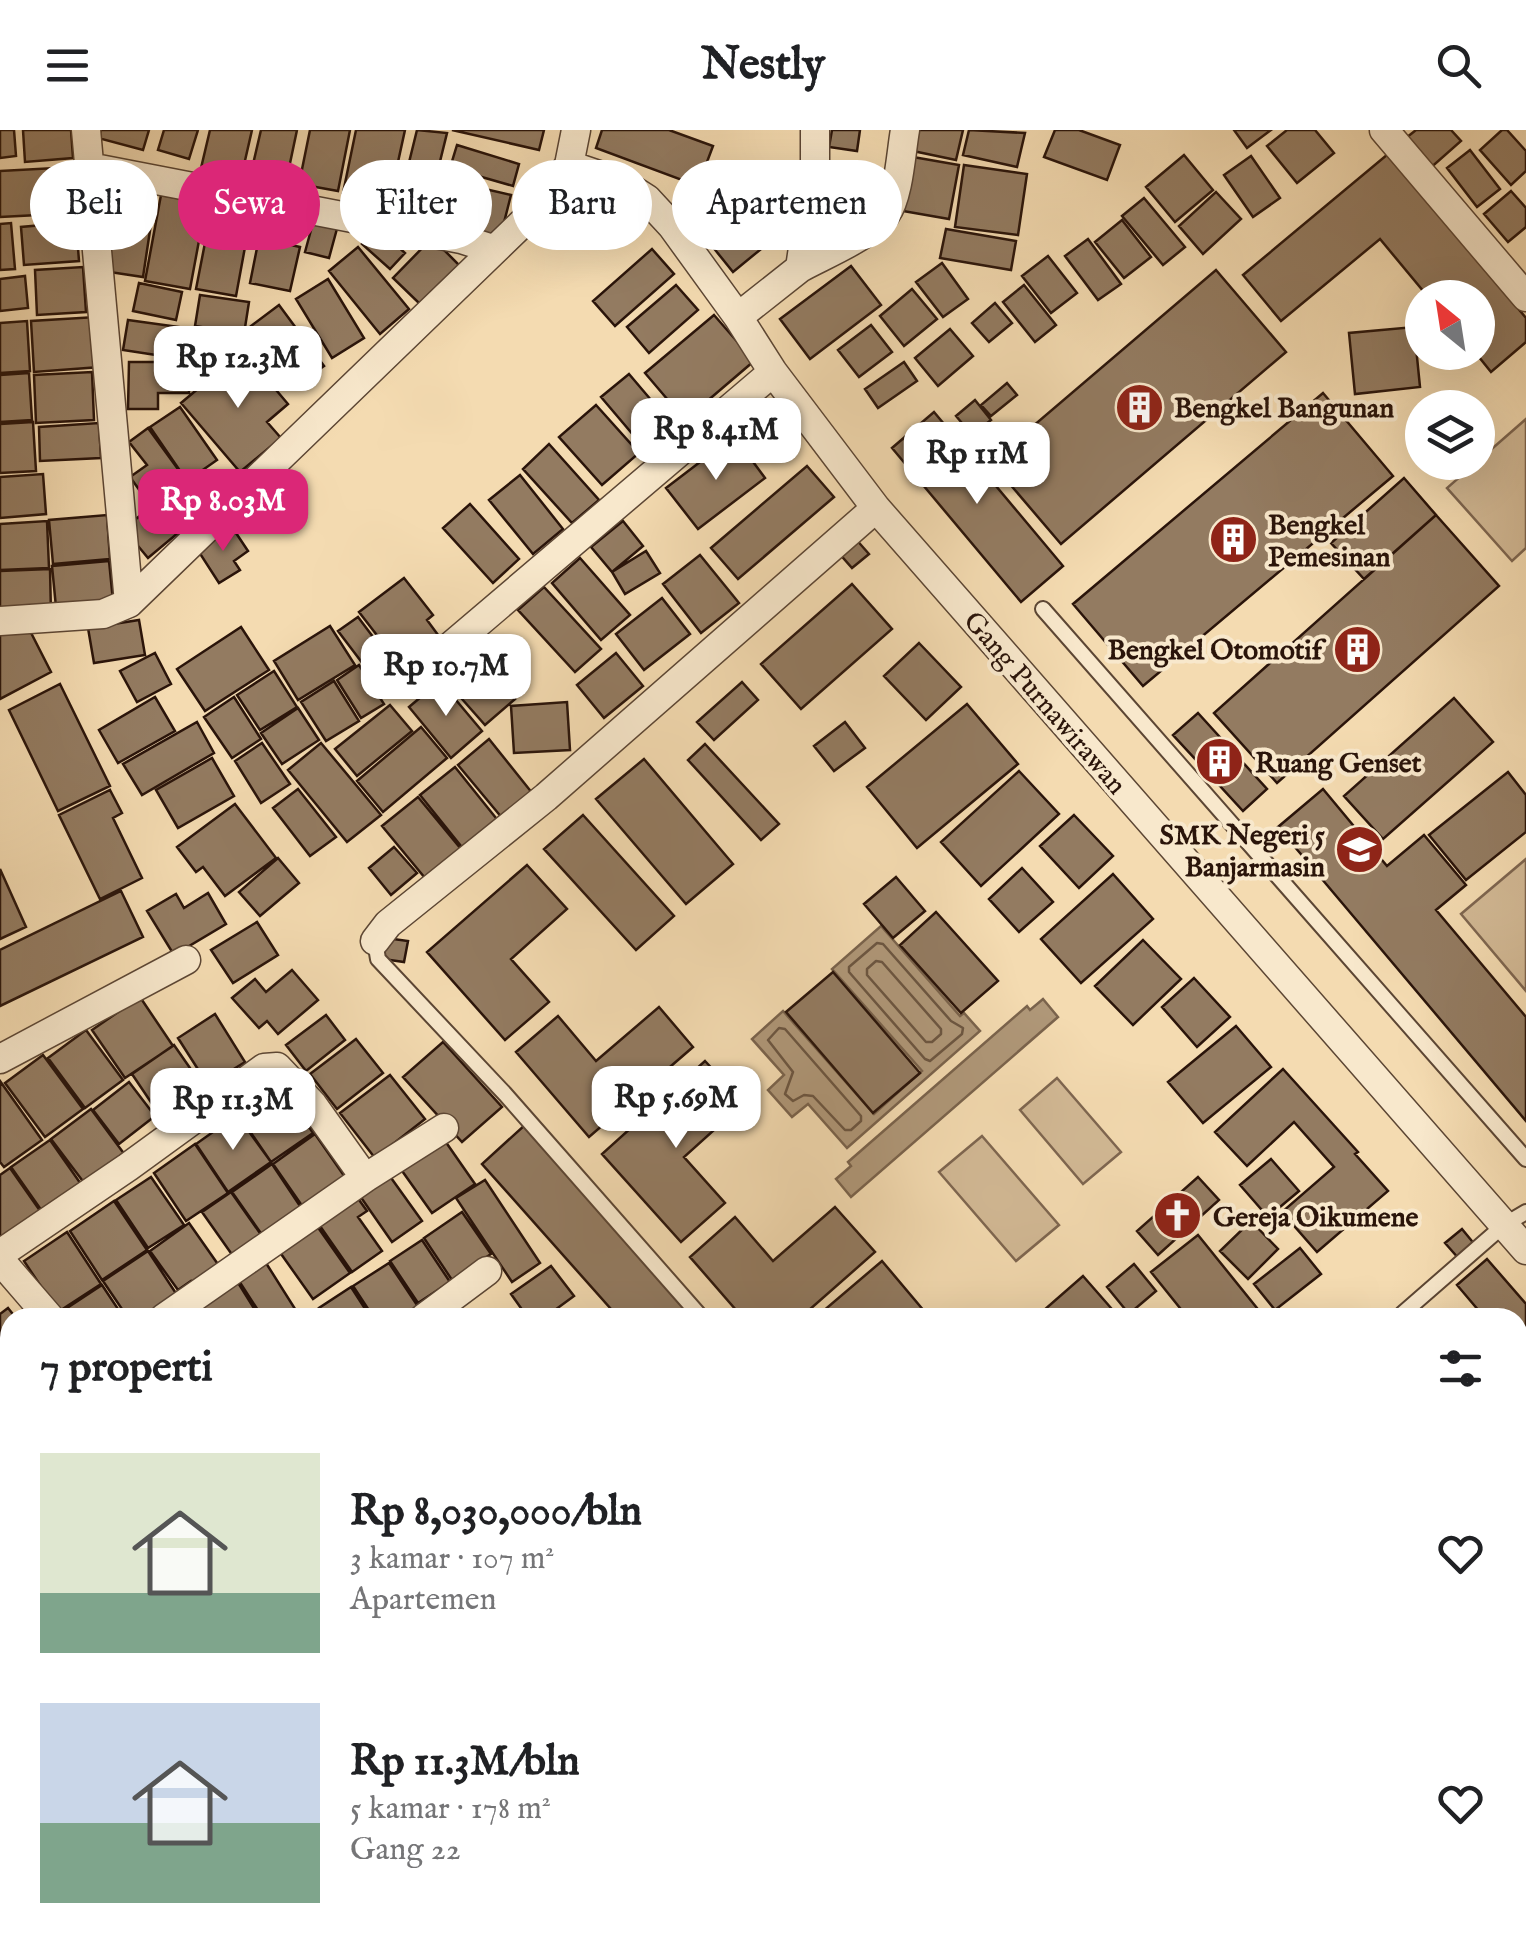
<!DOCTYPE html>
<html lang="id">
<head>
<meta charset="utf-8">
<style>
  :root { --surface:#fff; --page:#f2f2f2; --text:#202124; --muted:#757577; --accent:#db2777 }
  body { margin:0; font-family:"IM FELL English",serif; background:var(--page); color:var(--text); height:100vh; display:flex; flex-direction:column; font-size:38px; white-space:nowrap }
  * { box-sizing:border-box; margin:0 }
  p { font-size:32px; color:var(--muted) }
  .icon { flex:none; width:55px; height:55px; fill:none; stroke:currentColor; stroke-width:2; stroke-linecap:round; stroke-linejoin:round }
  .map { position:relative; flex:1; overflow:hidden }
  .panel { position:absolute; left:0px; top:1178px; width:1528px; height:642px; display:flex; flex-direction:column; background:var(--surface); border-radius:30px 30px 0 0; box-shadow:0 10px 40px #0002 }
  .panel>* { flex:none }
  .banner { position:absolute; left:30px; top:30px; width:1000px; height:90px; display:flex; gap:20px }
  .needle { width:65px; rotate:330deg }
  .buttons { position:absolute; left:1405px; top:150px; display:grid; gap:20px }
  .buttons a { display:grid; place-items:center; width:90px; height:90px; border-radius:50%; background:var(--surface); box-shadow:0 10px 40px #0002; font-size:50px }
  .price { position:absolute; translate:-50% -85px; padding:0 22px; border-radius:20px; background:#fff; color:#222; font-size:32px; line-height:65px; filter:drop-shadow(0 2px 5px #0008) }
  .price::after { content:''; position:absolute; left:50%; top:60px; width:30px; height:22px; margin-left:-15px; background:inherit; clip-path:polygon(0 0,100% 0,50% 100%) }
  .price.selected { background:var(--accent); color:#fff }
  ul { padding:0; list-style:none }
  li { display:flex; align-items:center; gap:30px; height:250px; padding:0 40px }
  li span { display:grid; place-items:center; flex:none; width:280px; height:200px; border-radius:0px; color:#555 }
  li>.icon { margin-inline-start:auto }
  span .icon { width:120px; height:120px; fill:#fffc; stroke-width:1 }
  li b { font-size:42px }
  h2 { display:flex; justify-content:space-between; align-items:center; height:120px; padding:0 40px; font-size:42px }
  .chip { padding:0 35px; border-radius:45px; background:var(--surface); box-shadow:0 10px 40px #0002; font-size:35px; line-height:90px }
  .chip.selected { background:var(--accent); color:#fff }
  header { display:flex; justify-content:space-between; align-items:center; height:130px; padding:0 40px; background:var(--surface); font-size:45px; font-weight:700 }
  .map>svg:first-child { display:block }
  .green { fill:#d2b995; stroke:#7e6650; stroke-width:2.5 }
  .water { fill:#af9778; stroke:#7a634c; stroke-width:2.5 }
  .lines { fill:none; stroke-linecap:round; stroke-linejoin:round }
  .shore { stroke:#6c5641; stroke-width:2.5 }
  .building { fill:#937b61; stroke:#2a140a; stroke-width:2.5 }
  .service-casing { stroke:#5c4634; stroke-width:18 }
  .minor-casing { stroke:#5c4634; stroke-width:31 }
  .trunk-casing { stroke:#2a140a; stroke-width:51 }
  .service { stroke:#f8e8cc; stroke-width:14 }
  .minor { stroke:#f8e8cc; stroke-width:28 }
  .trunk { stroke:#f4dbb1; stroke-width:48 }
  .labels { text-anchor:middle; stroke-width:8; stroke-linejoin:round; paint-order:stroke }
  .poi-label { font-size:28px; font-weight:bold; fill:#2a140a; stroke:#f8e8cc; text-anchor:start }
  .street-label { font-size:28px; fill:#2a140a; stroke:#f8e8cc }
</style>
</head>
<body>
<header><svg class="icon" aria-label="menu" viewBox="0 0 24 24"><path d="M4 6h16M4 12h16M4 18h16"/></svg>Nestly<svg class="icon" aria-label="search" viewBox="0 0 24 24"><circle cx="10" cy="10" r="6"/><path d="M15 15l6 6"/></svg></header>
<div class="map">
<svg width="1526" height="1819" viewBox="0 0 1526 1819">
  <rect width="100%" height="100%" fill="#f4dbb1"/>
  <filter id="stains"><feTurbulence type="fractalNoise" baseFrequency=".002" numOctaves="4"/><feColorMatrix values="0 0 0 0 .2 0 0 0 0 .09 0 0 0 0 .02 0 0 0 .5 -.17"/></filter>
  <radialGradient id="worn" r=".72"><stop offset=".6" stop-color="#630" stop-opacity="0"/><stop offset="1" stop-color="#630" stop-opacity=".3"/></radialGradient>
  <path class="green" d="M1526 289V418L1512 431 1447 358Z
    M1526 729V861L1461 784Z
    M1057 948 1121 1022 1083 1054 1020 980Z
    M982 1006 1059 1095 1016 1131 939 1042Z"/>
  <path class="water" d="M881 796 960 886 964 883 980 901 847 1018 808 974 792 987 768 960 784 945 752 909 783 881 874 984 922 941 832 839Z
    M1043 869 1058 887 851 1067 836 1049 851 1036 848 1032 1027 876 1030 880Z"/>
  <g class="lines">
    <path class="shore" d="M877 813 883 814 951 891 963 898 962 904 930 931 925 929 849 842V837Z
      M876 831 882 832 941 899V904L932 912H926L867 845V839Z
      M779 898 785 899 861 986V991L851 1000H845L813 966 804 965 793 971 785 964 793 942 768 910Z"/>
  </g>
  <path class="building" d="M0 0H14L16 26 0 28Z
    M23 0H71L73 28 25 32Z
    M101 0H149L143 20 98 8Z
    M164 0H198L189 29 158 20Z
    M210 0H252L241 48 201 38Z
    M261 0H297L289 38 254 30Z
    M310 0H350L338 61 299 54Z
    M356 0H405L389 73 343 63Z
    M417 0 447 3 428 80 399 73Z
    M452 0H544L539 20Z
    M602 0H669L713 16 698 56 596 18Z
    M832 0H860L857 21 829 17Z
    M917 0H963L956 30 913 21Z
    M969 0 1025 3 1017 37 963 25Z
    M1055 0H1079L1120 15 1107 50 1044 27Z
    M1234 0H1271L1247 18Z
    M1287 0H1315L1334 23 1297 53 1267 16Z
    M1416 0H1451L1461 11 1427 41 1401 12Z
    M1502 0H1507L1526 21V41L1511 55 1480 20Z
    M457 15 519 34 513 56 450 38Z
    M1470 20 1500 59 1477 77 1447 38Z
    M1388 24 1526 188V212L1491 242 1475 222 1478 168H1429L1380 109 1281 191 1243 145Z
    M1184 25 1213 60 1175 92 1146 57Z
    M1251 26 1280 68 1253 87 1224 45Z
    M913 27 959 35 949 89 903 81Z
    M964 35 1027 44 1018 105 955 97Z
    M74 37 76 83 0 87V41Z
    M455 52 511 65 500 108 444 94Z
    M1511 61 1526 78V97L1508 112 1484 84Z
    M1216 62 1241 89 1203 124 1179 96Z
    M161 65 206 73 190 159 145 151Z
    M1144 68 1185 117 1163 135 1122 86Z
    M114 69 154 74 143 147 103 141Z
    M213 72 252 79 236 166 196 159Z
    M756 79 778 105 733 142 712 116Z
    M314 89 338 95 329 128 305 122Z
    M1122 90 1151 127 1124 148 1095 112Z
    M76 92 79 131 24 135 21 97Z
    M11 93 15 139 0 140V94Z
    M378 98 405 123 390 139 362 114Z
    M946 99 1016 111 1011 140 940 128Z
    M259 108 300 117 290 161 250 153Z
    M432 108 461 137 422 176 393 148Z
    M1088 109 1121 154 1098 170 1065 126Z
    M358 117 409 179 380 204 329 141Z
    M652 119 674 144 615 196 593 171Z
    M1048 126 1077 163 1051 183 1022 146Z
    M942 133 968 169 943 187 916 152Z
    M851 136 881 175 810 229 780 189Z
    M83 137 86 182 37 185 35 140Z
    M1216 140 1286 222 1061 414 991 332Z
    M25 146 28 178 0 181V149Z
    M328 149 364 208 332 228 296 169Z
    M139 153 182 162 176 190 133 181Z
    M676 155 698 180 649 223 627 197Z
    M1024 155 1056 195 1035 212 1003 172Z
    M912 159 937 189 904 216 880 186Z
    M200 165 249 172 244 204 195 196Z
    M995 173 1012 193 989 212 972 193Z
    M279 175 324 236 295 257 251 196Z
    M714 185 754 231 685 290 645 243Z
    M96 187 100 237 34 242 31 191Z
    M128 190 215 202 211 227 190 224 189 230 123 220Z
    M27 191 30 241 0 243V193Z
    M871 195 892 222 859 247 838 220Z
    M1414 197 1420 257 1355 264 1349 203Z
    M950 199 973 226 938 256 915 228Z
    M243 221 288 274 267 292 281 308 240 342 181 273Z
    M129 232H189V263H158V279H128Z
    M904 232 917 251 878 278 865 259Z
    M92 242 94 290 36 293 34 245Z
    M29 243 32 290 0 292V245Z
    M629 244 674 297 646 320 601 267Z
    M1007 253 1017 265 991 286 981 275Z
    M1323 263 1393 346 1143 556 1073 474Z
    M975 270 991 290 972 305 956 286Z
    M596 275 639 323 602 355 559 307Z
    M180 277 217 330 187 351 150 297Z
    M934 282 1063 436 1021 472 892 318Z
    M33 292 36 341 0 343V294Z
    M99 293 101 328 40 331 39 297Z
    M148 298 183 346 148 372 130 347 147 335 129 312Z
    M734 306 765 348 698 399 666 358Z
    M549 314 599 370 572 393 523 339Z
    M807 336 834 367 738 449 711 418Z
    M43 344 46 384 0 388V347Z
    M520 345 563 399 533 424 489 370Z
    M1404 348 1436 385 1364 449 1331 413Z
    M173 358 197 387 148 428 124 399Z
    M470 374 519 429 493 453 443 398Z
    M107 385 110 429 53 434 49 390Z
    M1436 385 1499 456 1277 653 1214 583Z
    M47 391 49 438 0 440V394Z
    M623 391 643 416 612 442 591 417Z
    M232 397 248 421 234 431 240 440 219 453 197 419Z
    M854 407 869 424 852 438 838 422Z
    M646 421 660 443 625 464 612 442Z
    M700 425 739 473 701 503 663 454Z
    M580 428 630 485 601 510 552 453Z
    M109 431 113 471 56 477 52 436Z
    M50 439 51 484 0 486V441Z
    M404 448 433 485 427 490 441 509 403 539 359 482Z
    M852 454 892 499 801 579 761 534Z
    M544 457 601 519 575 542 518 480Z
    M662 468 690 504 644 540 616 504Z
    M358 487 398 540 379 555 338 501Z
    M139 490 145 525 94 533 88 498Z
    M25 491 51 542 0 569V505Z
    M330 496 355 535 298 570 274 531Z
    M241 497 269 540 205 581 177 539Z
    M919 513 961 557 926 590 884 546Z
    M470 517 515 569 485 595 439 543Z
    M155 523 171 554 137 572 120 541Z
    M616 523 643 556 604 588 577 555Z
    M359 535 384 574 361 588 337 550Z
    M274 541 297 577 260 600 237 565Z
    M334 551 359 591 326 611 301 572Z
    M440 551 482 601 451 628 409 577Z
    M742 552 758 570 714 610 697 592Z
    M60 554 110 656 58 681 9 580Z
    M155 567 175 601 118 633 99 600Z
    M234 567 261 609 232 628 204 587Z
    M1454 568 1493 612 1383 709 1344 666Z
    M567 572 570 620 514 623 511 576Z
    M967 574 1018 634 917 718 867 657Z
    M390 575 412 601 357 646 335 619Z
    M298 578 319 610 282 634 261 603Z
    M1198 583 1267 659 1243 681 1173 605Z
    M197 592 214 623 142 665 123 634Z
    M845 592 865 618 834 641 814 616Z
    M421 597 447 628 383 682 357 651Z
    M489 609 533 664 503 689 458 635Z
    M262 613 290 654 261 673 235 631Z
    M321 613 381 685 347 712 288 640Z
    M705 614 779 694 761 710 688 630Z
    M212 628 234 666 178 698 156 660Z
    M644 629 733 734 686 774 596 669Z
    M455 637 500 693 465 721 420 665Z
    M1019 641 1059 684 981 756 941 712Z
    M1508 642 1526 665V702L1466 750 1429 705Z
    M298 659 336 707 310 726 273 678Z
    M1323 659 1387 736 1424 705 1466 755 1436 780 1526 887V991L1278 697Z
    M110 660 122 683 113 688 142 748 100 769 59 685Z
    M418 667 461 719 425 748 382 696Z
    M235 674 276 728 225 766 203 737 196 742 177 717Z
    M583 685 674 786 636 820 544 719Z
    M1074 685 1113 726 1079 758 1040 716Z
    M394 717 417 743 391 765 369 738Z
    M278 728 299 753 260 786 239 762Z
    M527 735 567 779 511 829 549 872 505 910 427 822Z
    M1022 738 1053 772 1019 802 989 769Z
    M0 739 26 797 0 809Z
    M1113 744 1153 789 1081 853 1041 809Z
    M896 747 925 781 893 808 864 774Z
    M121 761 143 807 0 876V820Z
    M208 763 226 794 174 825 147 781 176 764 184 778Z
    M936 782 998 851 961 883 900 815Z
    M257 792 278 825 233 853 211 820Z
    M386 808 408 811 404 832 383 829Z
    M1143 810 1181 849 1133 895 1095 856Z
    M292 840 318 870 278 904 267 891 259 898 232 868 255 849 266 862Z
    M833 842 920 943 873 983 786 882Z
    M1194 848 1230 887 1197 917 1162 877Z
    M140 867 173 916 125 948 92 900Z
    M659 877 693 917 589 1007 516 922 558 886 596 931Z
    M215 884 245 932 208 955 178 908Z
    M326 885 345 910 306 941 286 915Z
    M1236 896 1271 937 1203 993 1168 952Z
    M86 900 123 950 85 978 48 928Z
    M356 909 383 943 337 979 310 944Z
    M443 912 502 977 462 1012 403 947Z
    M174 915 208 964 165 993 132 944Z
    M43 925 83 979 45 1007 5 953Z
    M705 931 744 973 684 1027 725 1073 681 1112 602 1024Z
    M1283 939 1358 1022 1355 1024 1388 1061 1317 1122 1282 1082 1334 1037 1294 992 1247 1036 1215 1002Z
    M390 945 425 989 375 1028 340 983Z
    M0 951 42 1010 4 1037 0 1032Z
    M129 952 155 986 119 1014 93 980Z
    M281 955 313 1003 271 1032 238 984Z
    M91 979 125 1025 85 1054 51 1009Z
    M237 985 271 1032 228 1062 196 1014Z
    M526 994 698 1188H619L482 1034Z
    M315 1004 347 1050 305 1080 273 1034Z
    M443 1008 475 1054 432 1083 400 1038Z
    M50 1010 83 1057 44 1084 11 1037Z
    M195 1014 228 1063 186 1091 154 1043Z
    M1271 1029 1299 1061 1268 1087 1240 1055Z
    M272 1034 304 1082 265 1109 232 1062Z
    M10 1038 43 1085 0 1115V1045Z
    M389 1045 422 1091 392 1112 360 1066Z
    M151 1047 184 1095 148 1118 116 1070Z
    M1198 1047 1219 1070 1158 1125 1137 1101Z
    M485 1050 540 1133 512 1152 456 1068Z
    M352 1060 367 1081 358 1087 382 1121 352 1142 313 1086Z
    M231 1062 262 1106 233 1126 202 1082Z
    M114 1071 147 1120 102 1150 70 1101Z
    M835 1077 875 1122 800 1188H743L690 1127 735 1087 773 1131Z
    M462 1082 491 1124 452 1150 424 1108Z
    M1251 1091 1278 1119 1248 1149 1220 1121Z
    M189 1093 222 1140 196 1158 191 1151 178 1160 150 1121Z
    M317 1096 350 1143 313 1169 279 1121Z
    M1462 1099 1476 1116 1460 1130 1445 1113Z
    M67 1102 101 1154 58 1182 24 1131Z
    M1198 1105 1265 1188H1188L1151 1142Z
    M422 1110 450 1152 418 1173 390 1131Z
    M1300 1118 1321 1144 1275 1180 1254 1154Z
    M148 1121 183 1174 163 1188H128L103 1151Z
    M1487 1129 1526 1174V1236L1518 1226V1188H1485L1457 1155Z
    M882 1131 930 1188H815Z
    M266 1133 297 1182 290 1188H263L239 1151Z
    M389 1133 423 1184 418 1188H374L353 1156Z
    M1134 1134 1156 1161 1129 1184 1107 1157Z
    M551 1136 574 1166 544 1188H528L511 1164Z
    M1083 1146 1111 1178 1099 1188H1035Z
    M237 1151 260 1188H208L199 1174Z
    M102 1155 124 1188H65L61 1182Z
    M351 1157 371 1188H325L319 1178Z
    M8 1178 16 1188H10V1236L0 1244V1184Z
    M0 1284 10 1296 7 1375 0 1367Z
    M0 1461 10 1462V1494L0 1502Z
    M10 1498V1544L0 1552V1506Z
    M10 1546V1604L0 1592V1554Z
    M0 1598 10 1610V1646L0 1654Z
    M10 1650V1711L0 1699V1659Z
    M10 1797V1810H31L38 1819H0V1806Z
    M55 1810H90L97 1819H44Z
    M97 1810H148L155 1819H105Z
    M240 1810 231 1819H189L181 1811Z
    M255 1810H284L292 1819H245Z
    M482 1810H519L509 1819H491Z
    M538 1810H583L591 1819H527Z
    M651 1810H712L718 1818 658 1819Z
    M875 1810H948L955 1819H882Z
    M964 1810H1002L1007 1819H970Z
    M1047 1810H1074L1081 1819H1035Z
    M1081 1810H1125L1113 1819H1088Z
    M1427 1810H1471L1479 1819H1435Z"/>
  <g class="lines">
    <defs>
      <path id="service" d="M1043 479 1526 1029
        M375 811 378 829 505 964 702 1188
        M1402 1184 1504 1095 1526 1082
        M1518 1319 1526 1328
        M1373 1810 1382 1819"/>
      <path id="minor" d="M86 0 129 473
        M1384 0 1526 167
        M569 35 622 53 647 69 672 96 738 187 773 242 876 378 1526 1120
        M89 37 461 109 493 119
        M800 138C823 125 871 106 886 84 899 66 901 22 905 0
        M738 187 800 138 815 37V0
        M0 491 103 484 129 473 541 75 569 35 576 0
        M411 550 773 242
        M375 811 388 794 546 667 876 378
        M0 929 186 830
        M365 1048 444 998
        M0 1124 128 1037 264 938 277 937 313 975 365 1048 164 1188
        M0 1130 50 1188
        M424 1188 487 1141
        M0 1443 10 1454
        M308 1810 315 1819
        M602 1810 610 1819
        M861 1810 868 1819"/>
      <path id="trunk" d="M1518 1620 1526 1613
        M1291 1819 1302 1810"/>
    </defs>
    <use href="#service" class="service-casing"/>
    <use href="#minor" class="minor-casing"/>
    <use href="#trunk" class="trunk-casing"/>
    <use href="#service" class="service"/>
    <use href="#minor" class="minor"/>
    <use href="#trunk" class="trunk"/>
  </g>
  <defs>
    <symbol id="building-disc" viewBox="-11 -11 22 22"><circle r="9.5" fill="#8f2418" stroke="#f8e8cc"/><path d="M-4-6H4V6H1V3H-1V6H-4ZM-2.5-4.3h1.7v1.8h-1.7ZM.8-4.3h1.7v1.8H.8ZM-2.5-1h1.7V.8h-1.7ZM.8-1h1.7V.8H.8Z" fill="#fff"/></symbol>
    <symbol id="school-disc" viewBox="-11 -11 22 22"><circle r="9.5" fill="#8f2418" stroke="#f8e8cc"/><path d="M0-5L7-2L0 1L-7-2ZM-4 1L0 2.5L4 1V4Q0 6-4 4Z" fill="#fff"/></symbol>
    <symbol id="church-disc" viewBox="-11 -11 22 22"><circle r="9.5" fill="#8f2418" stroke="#f8e8cc"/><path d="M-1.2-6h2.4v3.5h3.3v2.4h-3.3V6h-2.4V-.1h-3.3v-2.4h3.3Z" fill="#fff"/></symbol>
  </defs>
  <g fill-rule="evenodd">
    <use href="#building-disc" x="1112" y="250" width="55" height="55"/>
    <use href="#building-disc" x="1206" y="382" width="55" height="55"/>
    <use href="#building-disc" x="1330" y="492" width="55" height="55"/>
    <use href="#building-disc" x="1192" y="604" width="55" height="55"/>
    <use href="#school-disc" x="1332" y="692" width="55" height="55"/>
    <use href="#church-disc" x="1150" y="1058" width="55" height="55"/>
  </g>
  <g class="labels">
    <g class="poi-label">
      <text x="1174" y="287">Bengkel Bangunan</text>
      <text x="1268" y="404">Bengkel<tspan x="1268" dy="32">Pemesinan</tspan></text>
      <text x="1322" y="529" text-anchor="end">Bengkel Otomotif</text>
      <text x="1255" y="642">Ruang Genset</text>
      <text x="1325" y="714" text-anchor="end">SMK Negeri 5<tspan x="1325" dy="32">Banjarmasin</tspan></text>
      <text x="1213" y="1096">Gereja Oikumene</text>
    </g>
    <g class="street-label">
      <text transform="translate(1046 572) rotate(49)" y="10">Gang Purnawirawan</text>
    </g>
  </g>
  <rect width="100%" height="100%" filter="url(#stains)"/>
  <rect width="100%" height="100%" fill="url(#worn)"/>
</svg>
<div class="buttons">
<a><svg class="needle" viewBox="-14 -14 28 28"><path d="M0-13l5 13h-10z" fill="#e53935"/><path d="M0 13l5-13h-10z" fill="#757577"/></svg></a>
<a><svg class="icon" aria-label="layers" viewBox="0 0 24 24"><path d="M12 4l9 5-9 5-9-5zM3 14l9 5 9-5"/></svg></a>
</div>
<b class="price" style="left:238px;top:281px">Rp 12.3M</b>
<b class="price" style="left:716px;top:353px">Rp 8.41M</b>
<b class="price" style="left:977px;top:377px">Rp 11M</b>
<b class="price selected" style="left:223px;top:424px">Rp 8.03M</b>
<b class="price" style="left:446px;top:589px">Rp 10.7M</b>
<b class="price" style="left:676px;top:1021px">Rp 5.69M</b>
<b class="price" style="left:233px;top:1023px">Rp 11.3M</b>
<div class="banner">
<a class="chip">Beli</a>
<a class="chip selected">Sewa</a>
<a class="chip">Filter</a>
<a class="chip">Baru</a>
<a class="chip">Apartemen</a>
</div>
<section class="panel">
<h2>7 properti<svg class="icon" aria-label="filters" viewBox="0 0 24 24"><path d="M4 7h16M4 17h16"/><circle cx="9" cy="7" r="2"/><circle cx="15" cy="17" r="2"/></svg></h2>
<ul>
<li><span style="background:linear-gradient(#dfe7d0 70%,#7fa58c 0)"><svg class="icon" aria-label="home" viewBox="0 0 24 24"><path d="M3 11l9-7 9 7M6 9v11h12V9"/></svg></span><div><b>Rp 8,030,000/bln</b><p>3 kamar · 107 m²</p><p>Apartemen</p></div><svg class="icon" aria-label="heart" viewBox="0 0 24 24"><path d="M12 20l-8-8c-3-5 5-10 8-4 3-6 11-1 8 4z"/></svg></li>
<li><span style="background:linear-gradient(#c9d6e8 60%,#7fa58c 0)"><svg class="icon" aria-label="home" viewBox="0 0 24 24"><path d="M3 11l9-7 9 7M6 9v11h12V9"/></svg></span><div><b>Rp 11.3M/bln</b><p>5 kamar · 178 m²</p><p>Gang 22</p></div><svg class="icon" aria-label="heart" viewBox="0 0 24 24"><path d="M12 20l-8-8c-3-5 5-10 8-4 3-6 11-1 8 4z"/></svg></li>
</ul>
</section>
</div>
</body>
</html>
